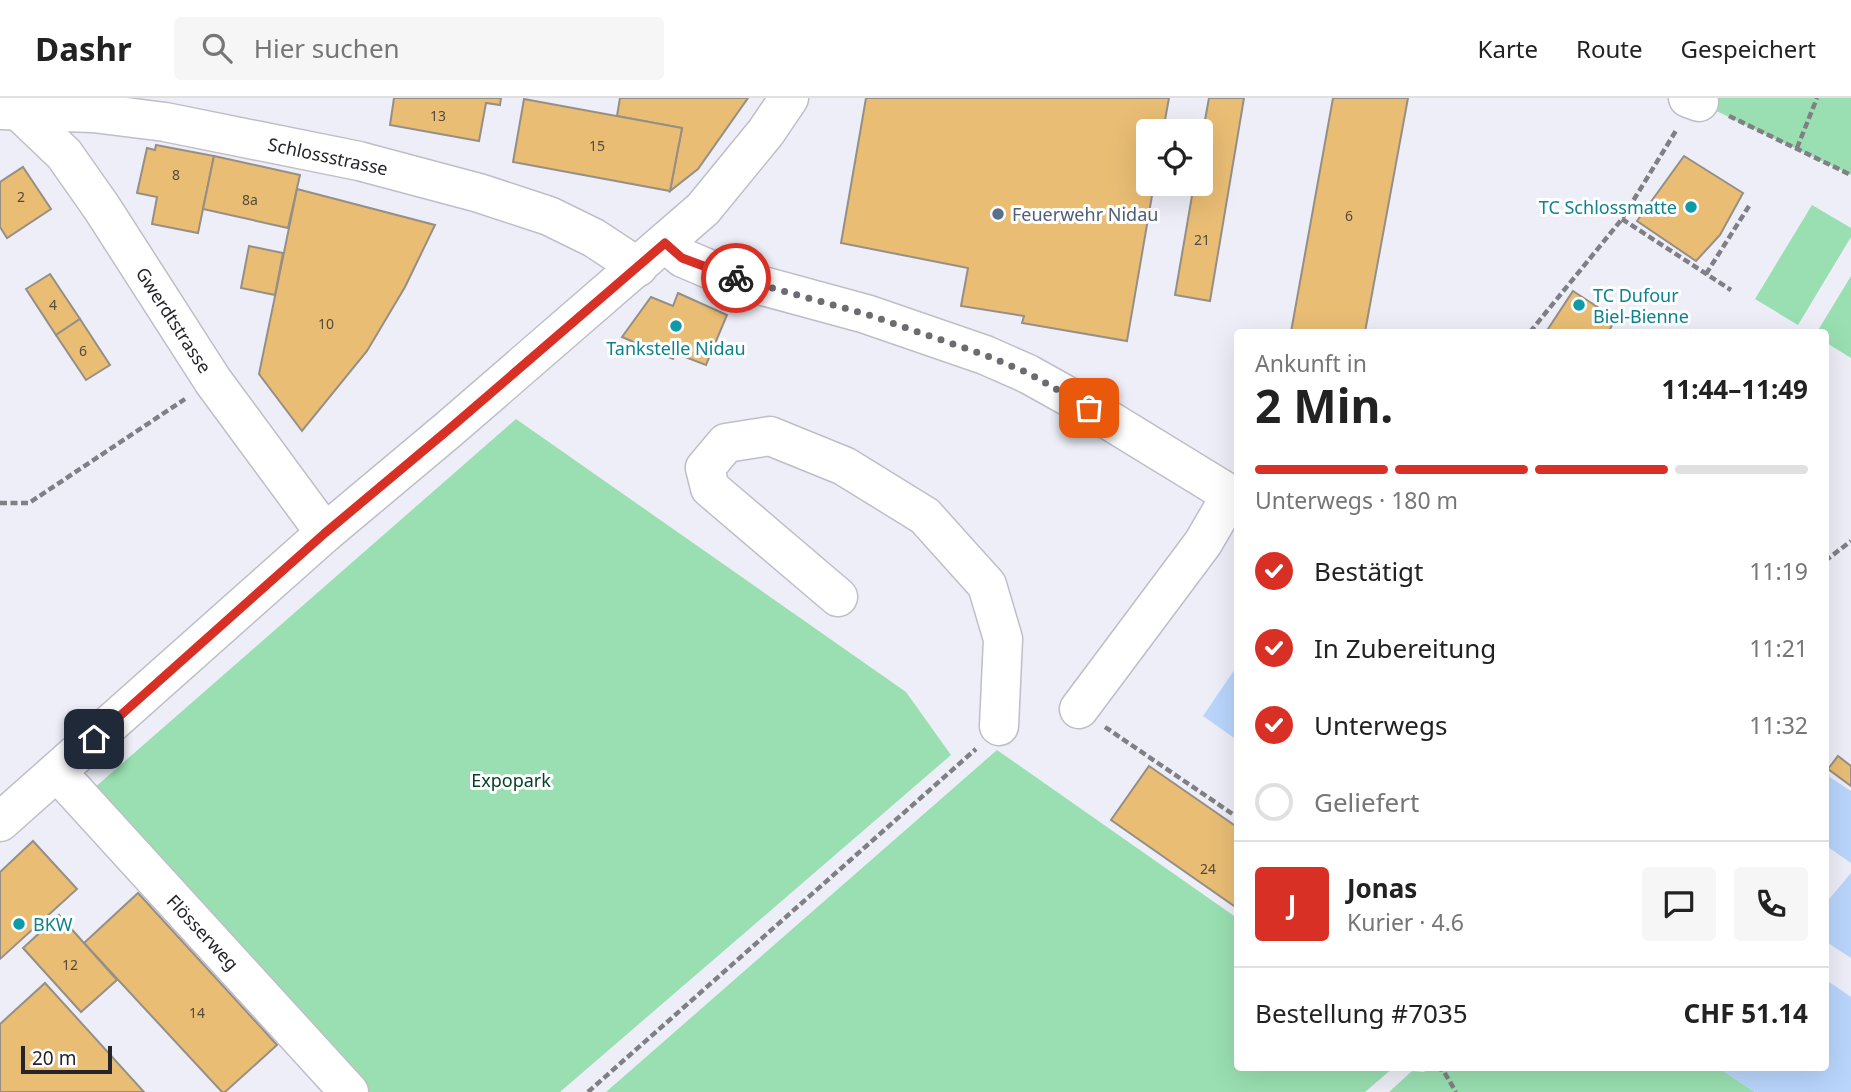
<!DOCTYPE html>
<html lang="de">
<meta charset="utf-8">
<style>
:root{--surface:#fff;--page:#f6f6f6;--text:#222;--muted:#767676;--line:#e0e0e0;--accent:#d93025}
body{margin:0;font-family:"Noto Sans",sans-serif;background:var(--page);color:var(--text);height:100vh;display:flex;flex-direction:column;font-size:26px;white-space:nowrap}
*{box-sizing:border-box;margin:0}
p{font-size:23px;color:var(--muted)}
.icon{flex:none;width:38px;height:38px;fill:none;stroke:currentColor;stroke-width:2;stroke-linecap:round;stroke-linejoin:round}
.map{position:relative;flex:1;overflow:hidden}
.details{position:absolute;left:1234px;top:231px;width:595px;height:742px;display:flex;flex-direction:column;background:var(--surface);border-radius:7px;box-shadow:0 7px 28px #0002}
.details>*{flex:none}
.buttons{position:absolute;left:1136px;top:21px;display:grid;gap:14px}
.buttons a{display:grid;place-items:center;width:77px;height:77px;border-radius:7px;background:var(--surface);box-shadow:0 7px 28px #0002;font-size:35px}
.scale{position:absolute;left:21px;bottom:18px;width:91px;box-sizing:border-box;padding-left:7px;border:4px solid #252428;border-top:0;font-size:19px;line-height:24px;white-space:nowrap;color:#252428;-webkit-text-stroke:5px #fff;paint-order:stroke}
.pin{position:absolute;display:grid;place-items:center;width:60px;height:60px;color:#fff;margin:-30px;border-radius:14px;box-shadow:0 4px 10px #0006}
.courier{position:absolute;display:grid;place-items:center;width:70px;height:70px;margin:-35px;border:5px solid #d93025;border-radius:50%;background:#fff;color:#222;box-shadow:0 2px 9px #0007}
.head em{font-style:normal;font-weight:700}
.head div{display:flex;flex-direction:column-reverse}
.head{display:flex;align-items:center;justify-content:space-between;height:119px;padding:0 21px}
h1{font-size:46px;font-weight:700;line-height:52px}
.bar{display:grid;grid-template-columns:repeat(4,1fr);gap:10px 7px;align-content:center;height:84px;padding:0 21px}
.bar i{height:9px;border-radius:5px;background:var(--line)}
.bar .current{background:var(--accent)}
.bar p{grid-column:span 4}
.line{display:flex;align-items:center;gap:18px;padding:0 21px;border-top:2px solid var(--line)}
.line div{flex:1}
.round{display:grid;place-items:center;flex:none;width:74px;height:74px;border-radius:7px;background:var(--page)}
ol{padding:0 21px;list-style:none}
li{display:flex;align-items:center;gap:21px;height:77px}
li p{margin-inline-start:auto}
li .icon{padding:7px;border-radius:50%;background:var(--accent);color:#fff;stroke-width:4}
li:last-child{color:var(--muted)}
li i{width:38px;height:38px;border:4px solid var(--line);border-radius:50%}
header{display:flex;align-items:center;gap:42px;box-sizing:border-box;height:98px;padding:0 35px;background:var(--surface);border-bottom:2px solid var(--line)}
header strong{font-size:33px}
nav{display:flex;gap:38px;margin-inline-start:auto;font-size:24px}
.search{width:490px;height:63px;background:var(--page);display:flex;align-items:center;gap:18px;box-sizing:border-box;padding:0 24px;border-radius:7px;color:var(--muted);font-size:26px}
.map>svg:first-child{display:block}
</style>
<header>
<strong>Dashr</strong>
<div class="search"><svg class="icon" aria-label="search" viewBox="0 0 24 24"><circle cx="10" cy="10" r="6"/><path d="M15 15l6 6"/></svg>Hier suchen</div>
<nav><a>Karte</a><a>Route</a><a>Gespeichert</a></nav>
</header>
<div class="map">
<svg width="1851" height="994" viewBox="0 0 1851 994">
<rect width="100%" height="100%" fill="#eeeef8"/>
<g fill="#99dfb1">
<polygon points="1689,0 1851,0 1851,77"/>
<polygon points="1812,107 1851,130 1851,139 1798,227 1755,201"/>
<polygon points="1851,178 1851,260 1825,244 1825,234 1817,234"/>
<polygon points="516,321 906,594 951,657 560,994 361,994 93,691"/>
<polygon points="997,652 1237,820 1237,970 1393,970 1365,994 606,994"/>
<polygon points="1429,970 1719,970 1755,994 1389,994 1412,973 1424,974"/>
</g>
<g fill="#b9d5fc">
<polygon points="1237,568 1237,642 1203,618"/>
<polygon points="1825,676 1851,693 1851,765 1825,747"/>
<polygon points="1851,775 1851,860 1825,843 1825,806"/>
<polygon points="1825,881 1851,899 1851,994 1755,994 1719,970 1825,970"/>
</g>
<g fill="#e9bd74" stroke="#958f86" stroke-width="2">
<polygon points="394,0 501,0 500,7 486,5 479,43 390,27"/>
<polygon points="620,0 748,0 698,71 670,93 682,30 617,18"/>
<polygon points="866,0 1169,0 1163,33 1148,33 1148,86 1154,86 1127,243 1022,225 1024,218 961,208 968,170 841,145"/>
<polygon points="1209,0 1244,0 1210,203 1175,197 1194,86 1200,86 1200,49"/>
<polygon points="1333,0 1408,0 1365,234 1291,234"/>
<polygon points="524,1 682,30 670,93 513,64"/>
<polygon points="156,47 214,58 198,135 152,126 157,99 137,95 147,50 155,52"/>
<polygon points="214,58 300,77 288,130 203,111"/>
<polygon points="1684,58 1743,95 1720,137 1696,163 1637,123"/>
<polygon points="23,69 51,111 7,140 0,129 0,84"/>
<polygon points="297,91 435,127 405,189 367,253 302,333 259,276"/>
<polygon points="249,148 283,155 275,197 241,190"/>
<polygon points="50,176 80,221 56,237 26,191"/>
<polygon points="1573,193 1616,221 1608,234 1546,234"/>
<polygon points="678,195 727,217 706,267 675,255 673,261 622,239 651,199 673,208"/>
<polygon points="80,221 110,267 86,282 56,237"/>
<polygon points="1838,658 1851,668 1851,688 1828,671"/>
<polygon points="1149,668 1237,729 1237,810 1111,722"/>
<polygon points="33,743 77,791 0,861 0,774"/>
<polygon points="138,795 277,947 225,994 222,994 84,845"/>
<polygon points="59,817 117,882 81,914 23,850"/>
<polygon points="45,885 144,994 0,994 0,926"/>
</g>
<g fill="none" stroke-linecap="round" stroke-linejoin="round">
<g stroke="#bfbec8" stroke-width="41">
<g id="minor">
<polyline points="1688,0 1699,4"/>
<polyline points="0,12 93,15 165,24 359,63 479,95 549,118 594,140 638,169"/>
<polyline points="20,14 64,56 102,110 213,283 325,435"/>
<polyline points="665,145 683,160 723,177 866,216 985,257 1028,276 1089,310 1231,397"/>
<polyline points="838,499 710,390 705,370 726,345 770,338 844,368 925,418 987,487 1003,541 999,628"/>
<polyline points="1079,611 1203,445 1231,397"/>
<polyline points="57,674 349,994"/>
<polyline points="0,724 325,435 448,332 703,111 766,34 789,0"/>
</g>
</g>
<g stroke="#807f86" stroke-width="4.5" stroke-dasharray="7 3.5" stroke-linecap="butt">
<polyline points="1729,18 1851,77"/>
<polyline points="1797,50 1817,0"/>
<polyline points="1622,121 1731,192"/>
<polyline points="1706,176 1749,108"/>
<polyline points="1530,234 1622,121 1677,31"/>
<polyline points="0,405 29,405 185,301"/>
<polyline points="1825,463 1851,443"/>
<polyline points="1105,629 1237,719"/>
<polyline points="1436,970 1443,972 1456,994"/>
<polyline points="588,994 976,651"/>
</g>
<use href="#minor" stroke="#fff" stroke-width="38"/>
</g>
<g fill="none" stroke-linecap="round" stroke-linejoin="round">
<polyline stroke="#6b6b71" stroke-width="7" stroke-dasharray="0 12.6" points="736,180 866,216 985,257 1028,275 1089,310"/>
<polyline stroke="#d93025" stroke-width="9" points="94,641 325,435 448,332 665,145 682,160 736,180"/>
</g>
<g fill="#0f9aa8" stroke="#fff" stroke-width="2.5">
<circle cx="1691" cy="109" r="7"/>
<circle cx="1579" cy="207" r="7"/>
<circle cx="676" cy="228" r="7"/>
<circle cx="19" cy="826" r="7"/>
</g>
<circle fill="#5c6f8a" stroke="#fff" stroke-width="2.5" cx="998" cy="116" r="7"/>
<g text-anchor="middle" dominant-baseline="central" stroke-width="6" stroke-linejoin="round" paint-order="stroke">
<g font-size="14" fill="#564a3b">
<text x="438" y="17">13</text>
<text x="597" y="47">15</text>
<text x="176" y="76">8</text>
<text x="21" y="98">2</text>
<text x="250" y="101">8a</text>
<text x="1349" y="117">6</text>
<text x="1202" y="141">21</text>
<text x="53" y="206">4</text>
<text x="326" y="225">10</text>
<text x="83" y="252">6</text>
<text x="1208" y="770">24</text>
<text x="70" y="866">12</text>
<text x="197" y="914">14</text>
</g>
<g font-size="18" fill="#252428" stroke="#fff">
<text transform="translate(328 58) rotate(12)">Schlossstrasse</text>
<text transform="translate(174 222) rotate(57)">Gwerdtstrasse</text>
<text transform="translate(203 834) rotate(47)">Flösserweg</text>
</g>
<g font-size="18" fill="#0d838f" stroke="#fff" text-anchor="start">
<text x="1677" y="109" text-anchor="end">TC Schlossmatte</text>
<text x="1593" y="197">TC Dufour<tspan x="1593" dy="21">Biel-Bienne</tspan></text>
<text x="676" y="250" text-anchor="middle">Tankstelle Nidau</text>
<text x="33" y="826">BKW</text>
</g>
<g font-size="18" fill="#4e5e75" stroke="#fff" text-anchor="start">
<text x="1012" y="116">Feuerwehr Nidau</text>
</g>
<g font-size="18" fill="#034324" stroke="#fff">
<text x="511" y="682">Expopark</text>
</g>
</g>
</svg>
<div class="buttons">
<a><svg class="icon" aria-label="locate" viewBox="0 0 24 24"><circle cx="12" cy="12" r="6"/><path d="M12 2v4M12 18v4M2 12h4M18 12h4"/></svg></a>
</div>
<div class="scale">20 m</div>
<div class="pin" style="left:1089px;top:310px;background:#ea580c"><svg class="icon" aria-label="bag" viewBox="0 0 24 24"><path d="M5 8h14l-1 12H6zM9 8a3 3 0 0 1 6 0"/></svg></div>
<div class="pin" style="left:94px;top:641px;background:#1f2937"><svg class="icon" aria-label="home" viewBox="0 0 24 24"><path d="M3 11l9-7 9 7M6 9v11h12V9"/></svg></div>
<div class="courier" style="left:736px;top:180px"><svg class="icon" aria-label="bike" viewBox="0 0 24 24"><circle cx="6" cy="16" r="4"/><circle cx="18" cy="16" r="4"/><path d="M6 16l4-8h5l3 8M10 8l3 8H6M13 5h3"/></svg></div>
<section class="details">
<div class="head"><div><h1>2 Min.</h1><p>Ankunft in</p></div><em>11:44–11:49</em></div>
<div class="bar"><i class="current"></i><i class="current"></i><i class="current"></i><i></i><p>Unterwegs · 180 m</p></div>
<ol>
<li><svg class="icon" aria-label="check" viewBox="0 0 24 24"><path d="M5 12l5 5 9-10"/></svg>Bestätigt<p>11:19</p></li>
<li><svg class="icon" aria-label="check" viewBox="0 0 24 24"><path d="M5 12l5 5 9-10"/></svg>In Zubereitung<p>11:21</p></li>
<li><svg class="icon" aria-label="check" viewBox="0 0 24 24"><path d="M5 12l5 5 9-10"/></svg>Unterwegs<p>11:32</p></li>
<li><i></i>Geliefert</li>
</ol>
<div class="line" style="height:126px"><b class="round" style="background:var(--accent);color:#fff">J</b><div><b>Jonas</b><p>Kurier · 4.6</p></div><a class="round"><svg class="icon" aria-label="chat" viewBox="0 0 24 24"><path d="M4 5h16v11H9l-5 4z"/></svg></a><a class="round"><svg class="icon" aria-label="phone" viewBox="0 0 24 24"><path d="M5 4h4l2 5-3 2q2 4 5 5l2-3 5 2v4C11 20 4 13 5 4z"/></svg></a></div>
<div class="line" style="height:91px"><div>Bestellung #7035</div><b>CHF 51.14</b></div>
</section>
</div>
